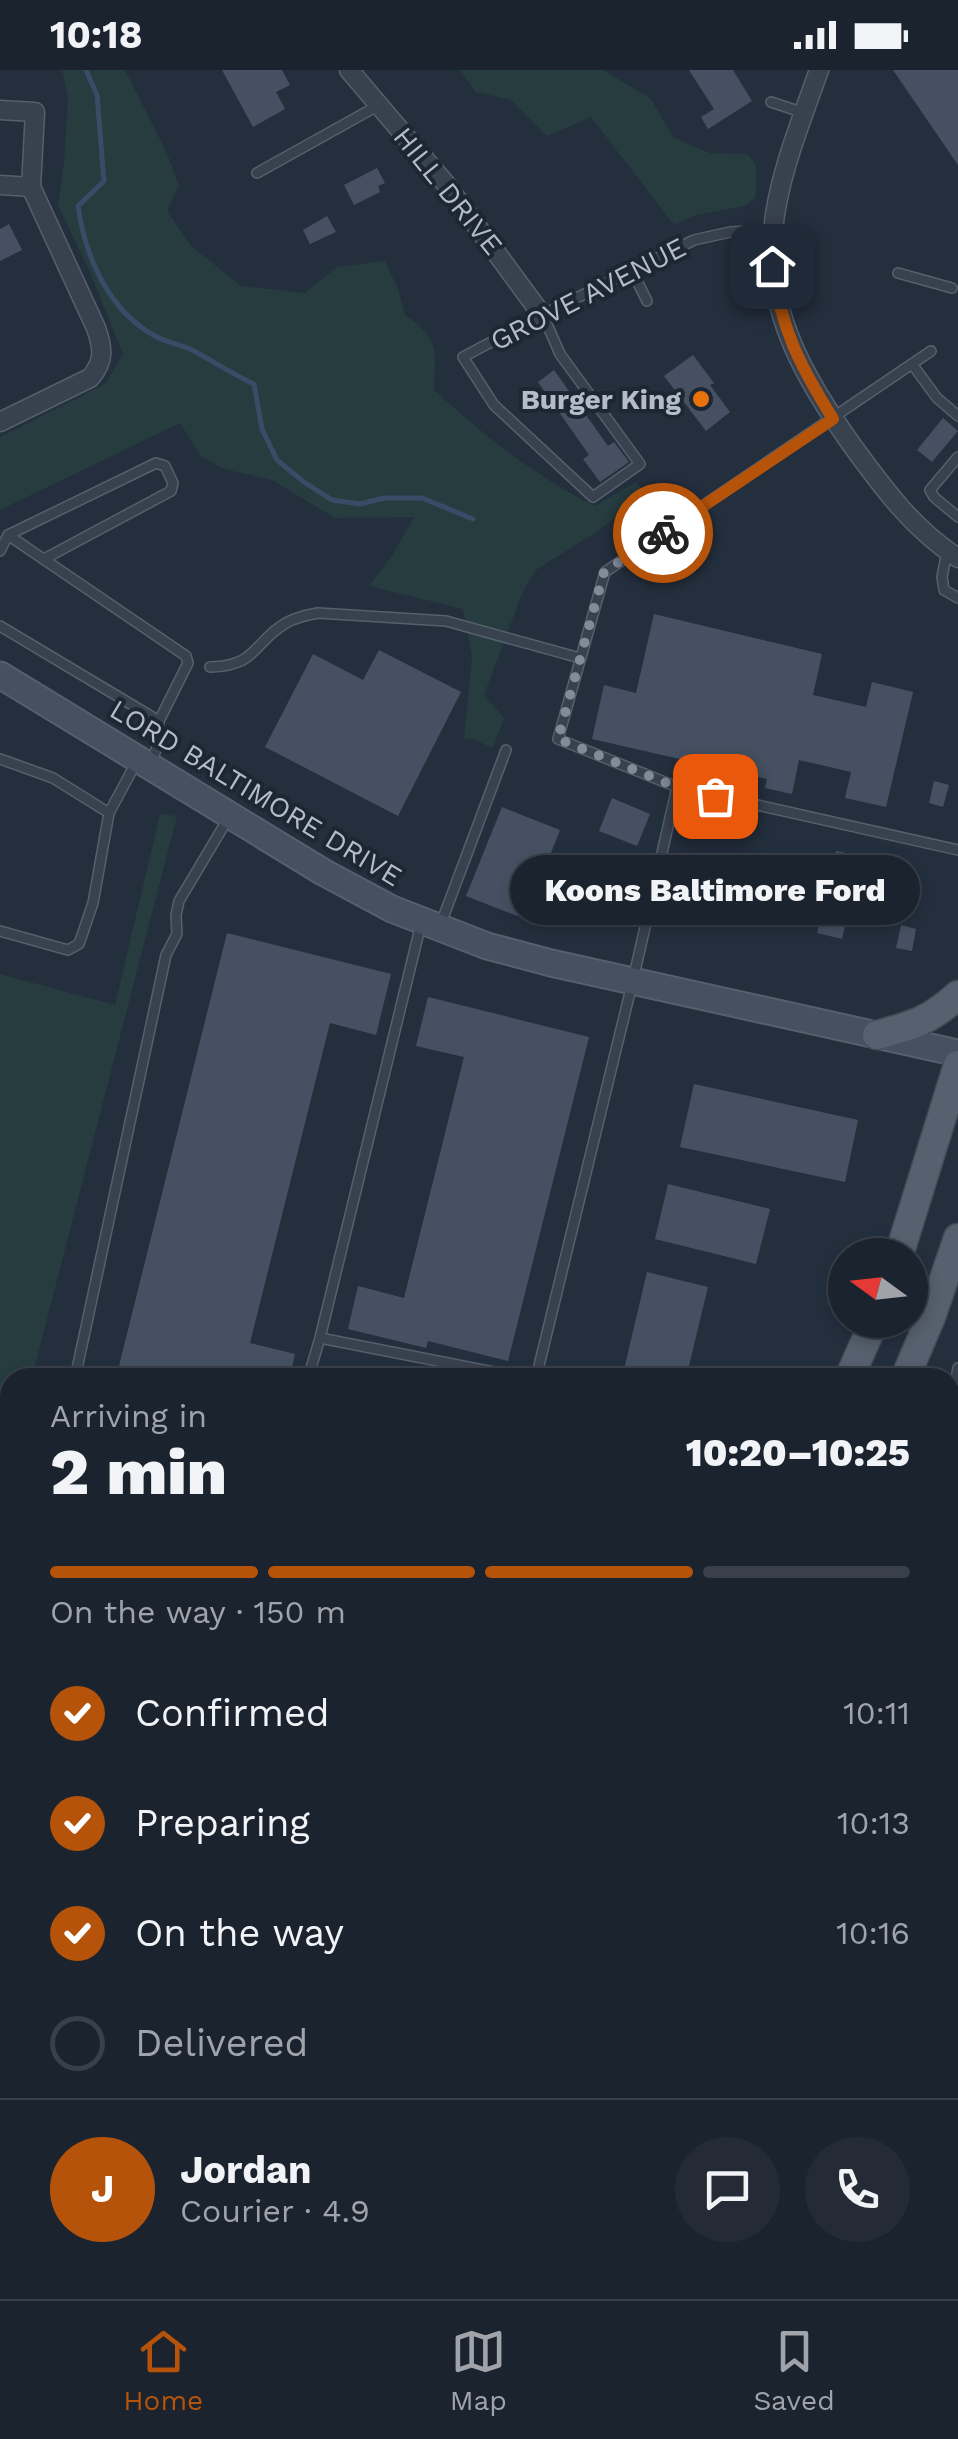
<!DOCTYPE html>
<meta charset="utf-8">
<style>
:root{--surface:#1b232e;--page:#242b36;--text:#f1f3f6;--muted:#a0a4aa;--line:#39404a;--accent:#b45309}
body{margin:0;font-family:"Work Sans",sans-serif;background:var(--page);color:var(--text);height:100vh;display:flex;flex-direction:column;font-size:38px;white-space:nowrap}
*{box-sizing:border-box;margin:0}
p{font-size:32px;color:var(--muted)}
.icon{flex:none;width:55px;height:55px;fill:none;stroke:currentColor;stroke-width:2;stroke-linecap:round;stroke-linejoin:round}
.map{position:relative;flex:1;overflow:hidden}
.drawer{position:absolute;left:0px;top:1298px;width:960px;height:932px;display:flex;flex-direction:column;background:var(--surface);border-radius:30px 30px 0 0;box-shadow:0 5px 15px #0003,0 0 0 2px var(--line)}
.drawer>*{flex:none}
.needle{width:65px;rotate:285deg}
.fabs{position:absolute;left:828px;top:1168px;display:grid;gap:20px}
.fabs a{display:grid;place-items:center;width:100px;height:100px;border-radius:50%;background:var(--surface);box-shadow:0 5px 15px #0003,0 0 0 2px var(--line);font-size:50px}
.pin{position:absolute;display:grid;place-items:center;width:85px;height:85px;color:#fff;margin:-42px;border-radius:20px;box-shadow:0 5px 15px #0006}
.courier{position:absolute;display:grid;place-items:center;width:100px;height:100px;margin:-50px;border:8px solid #b45309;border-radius:50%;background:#fff;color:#222;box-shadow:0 2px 12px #0007}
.bubble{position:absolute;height:70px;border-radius:35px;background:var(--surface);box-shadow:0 5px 15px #0003,0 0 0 2px var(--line);font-size:32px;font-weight:800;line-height:70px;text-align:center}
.head em{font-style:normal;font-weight:800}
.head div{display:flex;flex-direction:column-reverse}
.head{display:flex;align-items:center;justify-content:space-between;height:170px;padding:0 50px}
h1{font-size:65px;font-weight:800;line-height:75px}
.bar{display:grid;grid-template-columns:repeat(4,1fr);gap:15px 10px;align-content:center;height:120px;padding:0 50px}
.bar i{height:12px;border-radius:8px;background:var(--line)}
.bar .active{background:var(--accent)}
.bar p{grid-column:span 4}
.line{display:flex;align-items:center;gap:25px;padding:0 50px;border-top:2px solid var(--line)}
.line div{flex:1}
.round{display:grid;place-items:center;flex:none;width:105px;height:105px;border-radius:52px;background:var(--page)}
ol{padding:0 50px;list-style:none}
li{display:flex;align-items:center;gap:30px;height:110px}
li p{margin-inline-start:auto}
li .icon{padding:10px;border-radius:50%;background:var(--accent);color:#fff;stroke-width:4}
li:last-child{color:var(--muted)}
li i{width:55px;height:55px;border:5px solid var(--line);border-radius:50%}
.status{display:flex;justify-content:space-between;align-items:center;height:70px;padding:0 50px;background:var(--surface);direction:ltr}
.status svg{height:28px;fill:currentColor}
.tab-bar{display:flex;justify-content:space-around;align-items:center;height:140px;border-top:2px solid var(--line);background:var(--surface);font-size:28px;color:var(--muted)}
.tab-bar a{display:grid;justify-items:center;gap:5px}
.tab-bar .active{color:var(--accent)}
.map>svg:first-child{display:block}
</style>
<div class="status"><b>10:18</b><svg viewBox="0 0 49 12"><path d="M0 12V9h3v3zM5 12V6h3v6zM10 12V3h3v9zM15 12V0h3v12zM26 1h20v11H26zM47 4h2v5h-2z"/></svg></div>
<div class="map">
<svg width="958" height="2229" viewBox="0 0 958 2229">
<rect width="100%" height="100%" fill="#242f3e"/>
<g fill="#263c3f">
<path d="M62,0h63l41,81 13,34 -12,26 24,35 50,40 64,7 32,-26 48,-6 13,28 7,26c36,26 30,34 29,75 46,42 104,89 161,116l41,-24 11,14 -54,38 -57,36 -13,21 -39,104 20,23 -11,30 -23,-10 -6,2 8,-84 -9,-47 -94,-23 24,-32 21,-37 -79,1 -63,-38 -48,-11 -23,-13 -21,-33 -180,87v-73l105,-53 18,-30 -34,-84 -31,-65 6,-42 4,-65z"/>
<polygon points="460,0 603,0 650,28 674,68 710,83 747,84 756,95 756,127 745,136 696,145 674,155 591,47 547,66 511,30 476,22"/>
<polygon points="160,744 177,746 32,1307 10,1308 10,1520 9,1526 0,1526 0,904 115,935"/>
</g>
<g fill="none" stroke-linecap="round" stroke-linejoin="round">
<path stroke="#394c67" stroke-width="5" d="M86,0l11,25 7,86 -26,25c7,51 31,105 77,130 12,7 25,8 37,14 21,11 40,24 62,34l8,45 15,31 27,22 28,18 28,4 24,-6h38l51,21"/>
</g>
<g fill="#455162">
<polygon points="222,0 282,0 290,15 276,22 285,39 253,57"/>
<polygon points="689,0 733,0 752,31 708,59 701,47 714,39"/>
<polygon points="893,0 958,0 958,95"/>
<polygon points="377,98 385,113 378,116 380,122 354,135 344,115"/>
<polygon points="327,146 336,162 310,174 303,160"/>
<polygon points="9,154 22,180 0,191 0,159"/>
<polygon points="693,285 714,313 710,315 730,342 706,361 664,306"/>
<polygon points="554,300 608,376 614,372 629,392 600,412 583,389 589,385 538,312"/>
<polygon points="943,348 958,361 932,392 917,380"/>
<polygon points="654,544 822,584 813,625 866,637 872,612 913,622 886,737 845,728 851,702 799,690 792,724 765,718 767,709 592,669 604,615 636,623"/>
<polygon points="379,580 461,622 398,746 265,677 313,584 363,610"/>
<polygon points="934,711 949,715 943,737 929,733"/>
<polygon points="612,728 650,744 637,776 599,761"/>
<polygon points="502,737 560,760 525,849 466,826"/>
<polygon points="836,781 882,790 880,803 859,798 842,869 817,863"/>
<polygon points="901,855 916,859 912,881 896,878"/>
<polygon points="227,863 391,904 376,965 330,953 250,1273 295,1284 290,1308 116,1308"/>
<polygon points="428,927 589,967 508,1291 428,1271 426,1278 348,1259 358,1216 404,1228 464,987 416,976"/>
<polygon points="694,1014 858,1050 845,1112 680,1077"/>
<polygon points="668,1114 770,1139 756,1194 655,1169"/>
<polygon points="647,1202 708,1217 686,1308 622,1308"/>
</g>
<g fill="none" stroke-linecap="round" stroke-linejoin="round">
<g stroke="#565f6c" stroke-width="12">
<g id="service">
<polyline points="771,32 804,43"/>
<polyline points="257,103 379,35"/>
<polyline points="632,201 647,231"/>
<polyline points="898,203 952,218"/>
<polyline points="543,245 560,284 640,394 593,427 494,335 463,287 542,245 694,170 730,162 773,160"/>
<polyline points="912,294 937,328 958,346"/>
<polyline points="958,387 930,420 934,427 958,447"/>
<polyline points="8,465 156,393 165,396 173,413 171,421 44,489"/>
<polyline points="0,481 8,465 186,586 188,593 159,651 158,674 151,694"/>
<polyline points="947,481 942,507 944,520 958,528"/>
<polyline points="0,556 159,651"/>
<path d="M210,597c48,-1 43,-25 76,-44 10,-6 21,-8 32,-10l128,8 134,37"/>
<polyline points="0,689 53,708 109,743"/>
<polyline points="677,717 558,669 605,502 931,281"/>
<polyline points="440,856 506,680"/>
<polyline points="0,861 68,880 79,874 93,833 109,743 137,691"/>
<polyline points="320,1268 525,1308"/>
<polyline points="75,1308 166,885 177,864 176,845 179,831 229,747"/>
<polyline points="308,1308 320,1268 421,854"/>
<polyline points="536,1308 633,910 677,717 958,780"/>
<polyline points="950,1342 958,1298"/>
<polyline points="950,1415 958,1429"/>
<polyline points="950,1470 958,1466"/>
<polyline points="950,1592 952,1606"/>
<polyline points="950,1914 958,1900"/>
</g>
</g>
<g stroke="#565f6c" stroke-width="21">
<g id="minor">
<polyline points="349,0 445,113 542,245"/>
<path d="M819,0c-18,52 -41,106 -46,161 -8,82 35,153 81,217 30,41 60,82 104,110"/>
<path d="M0,40l35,2 -4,75 65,141c7,20 9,33 -6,50l-90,44"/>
<polyline points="0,115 31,117"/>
<polyline points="0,1807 5,1780"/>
<polyline points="706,2220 721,2229"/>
<polyline points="228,2226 233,2229"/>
<polyline points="50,2229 56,2220"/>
</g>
</g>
<g stroke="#565f6c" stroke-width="26">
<g id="tertiary">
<polyline points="337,2229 342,2220"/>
<polyline points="398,2229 403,2220"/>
</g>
</g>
<g stroke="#565f6c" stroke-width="29">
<polyline id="secondary" points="0,605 323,802 392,839 487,876 551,893 958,983"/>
</g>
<g stroke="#414a57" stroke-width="31">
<g id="primary">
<path d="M877,965c37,-10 52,-14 81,-40"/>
<polyline points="899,1185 958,995"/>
<polyline points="849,1308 875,1250"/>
<polyline points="905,1308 931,1247 958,1168"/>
<polyline points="950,1543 958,1543"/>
<polyline points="0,1559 10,1561"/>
<polyline points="950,1573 958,1573"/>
</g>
</g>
<use href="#service" stroke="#38414e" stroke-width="9"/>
<use href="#minor" stroke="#38414e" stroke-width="18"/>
<use href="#tertiary" stroke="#38414e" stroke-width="22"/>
<use href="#secondary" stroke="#465061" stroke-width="25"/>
<use href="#primary" stroke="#56606e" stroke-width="28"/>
</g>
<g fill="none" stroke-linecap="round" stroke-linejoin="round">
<polyline stroke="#828b98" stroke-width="10" stroke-dasharray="0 18" points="663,463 604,502 558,669 677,717 715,726"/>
<path stroke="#b45309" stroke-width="12" d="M663,463l170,-114c-34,-55 -51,-88 -61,-153"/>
</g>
<circle fill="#e8710a" stroke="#1d2633" stroke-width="4" cx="701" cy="329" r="10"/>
<g text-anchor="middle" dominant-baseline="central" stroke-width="8" stroke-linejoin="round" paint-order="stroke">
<g font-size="28" fill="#b4bcc9" stroke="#1d2633">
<text transform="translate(448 121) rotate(51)">HILL DRIVE</text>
<text transform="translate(588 224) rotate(-27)">GROVE AVENUE</text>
<text transform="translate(256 723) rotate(31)">LORD BALTIMORE DRIVE</text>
</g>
<g font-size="28" font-weight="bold" fill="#b4bcc9" stroke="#1d2633" text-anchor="end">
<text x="681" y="329">Burger King</text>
</g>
</g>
</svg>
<div class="fabs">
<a><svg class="needle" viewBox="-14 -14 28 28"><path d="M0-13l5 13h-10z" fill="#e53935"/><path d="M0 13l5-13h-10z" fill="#a0a4aa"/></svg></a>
</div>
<div class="pin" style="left:715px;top:726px;background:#ea580c"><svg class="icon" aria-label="bag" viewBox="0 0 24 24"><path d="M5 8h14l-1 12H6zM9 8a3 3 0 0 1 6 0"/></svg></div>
<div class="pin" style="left:772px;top:196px;background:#1f2937"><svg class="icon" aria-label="home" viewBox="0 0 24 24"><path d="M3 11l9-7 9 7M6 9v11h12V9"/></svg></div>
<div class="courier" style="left:663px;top:463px"><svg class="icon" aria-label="bike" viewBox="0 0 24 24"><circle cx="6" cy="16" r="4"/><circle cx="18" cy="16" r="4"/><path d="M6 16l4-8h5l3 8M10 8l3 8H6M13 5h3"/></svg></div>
<div class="bubble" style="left:510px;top:785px;width:410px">Koons Baltimore Ford</div>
<section class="drawer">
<div class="head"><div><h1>2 min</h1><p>Arriving in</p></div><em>10:20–10:25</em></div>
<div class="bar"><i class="active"></i><i class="active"></i><i class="active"></i><i></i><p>On the way · 150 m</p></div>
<ol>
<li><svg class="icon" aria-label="check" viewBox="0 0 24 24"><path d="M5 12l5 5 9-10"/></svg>Confirmed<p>10:11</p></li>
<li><svg class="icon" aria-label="check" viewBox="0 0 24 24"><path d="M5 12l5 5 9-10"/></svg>Preparing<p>10:13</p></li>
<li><svg class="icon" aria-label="check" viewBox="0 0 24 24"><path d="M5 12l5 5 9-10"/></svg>On the way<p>10:16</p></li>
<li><i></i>Delivered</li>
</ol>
<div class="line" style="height:180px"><b class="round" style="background:var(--accent);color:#fff">J</b><div><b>Jordan</b><p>Courier · 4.9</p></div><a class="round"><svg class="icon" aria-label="chat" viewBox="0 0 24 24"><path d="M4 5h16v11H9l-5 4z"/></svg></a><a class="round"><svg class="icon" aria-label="phone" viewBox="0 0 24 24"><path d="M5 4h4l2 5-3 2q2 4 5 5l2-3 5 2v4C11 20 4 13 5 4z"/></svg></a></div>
</section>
</div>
<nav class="tab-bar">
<a class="active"><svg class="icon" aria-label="home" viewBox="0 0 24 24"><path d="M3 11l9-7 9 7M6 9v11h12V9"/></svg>Home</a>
<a><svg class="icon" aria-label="map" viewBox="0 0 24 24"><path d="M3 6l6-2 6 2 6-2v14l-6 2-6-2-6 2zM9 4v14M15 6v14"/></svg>Map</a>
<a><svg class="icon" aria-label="saved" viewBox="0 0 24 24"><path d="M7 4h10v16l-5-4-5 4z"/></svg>Saved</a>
</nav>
